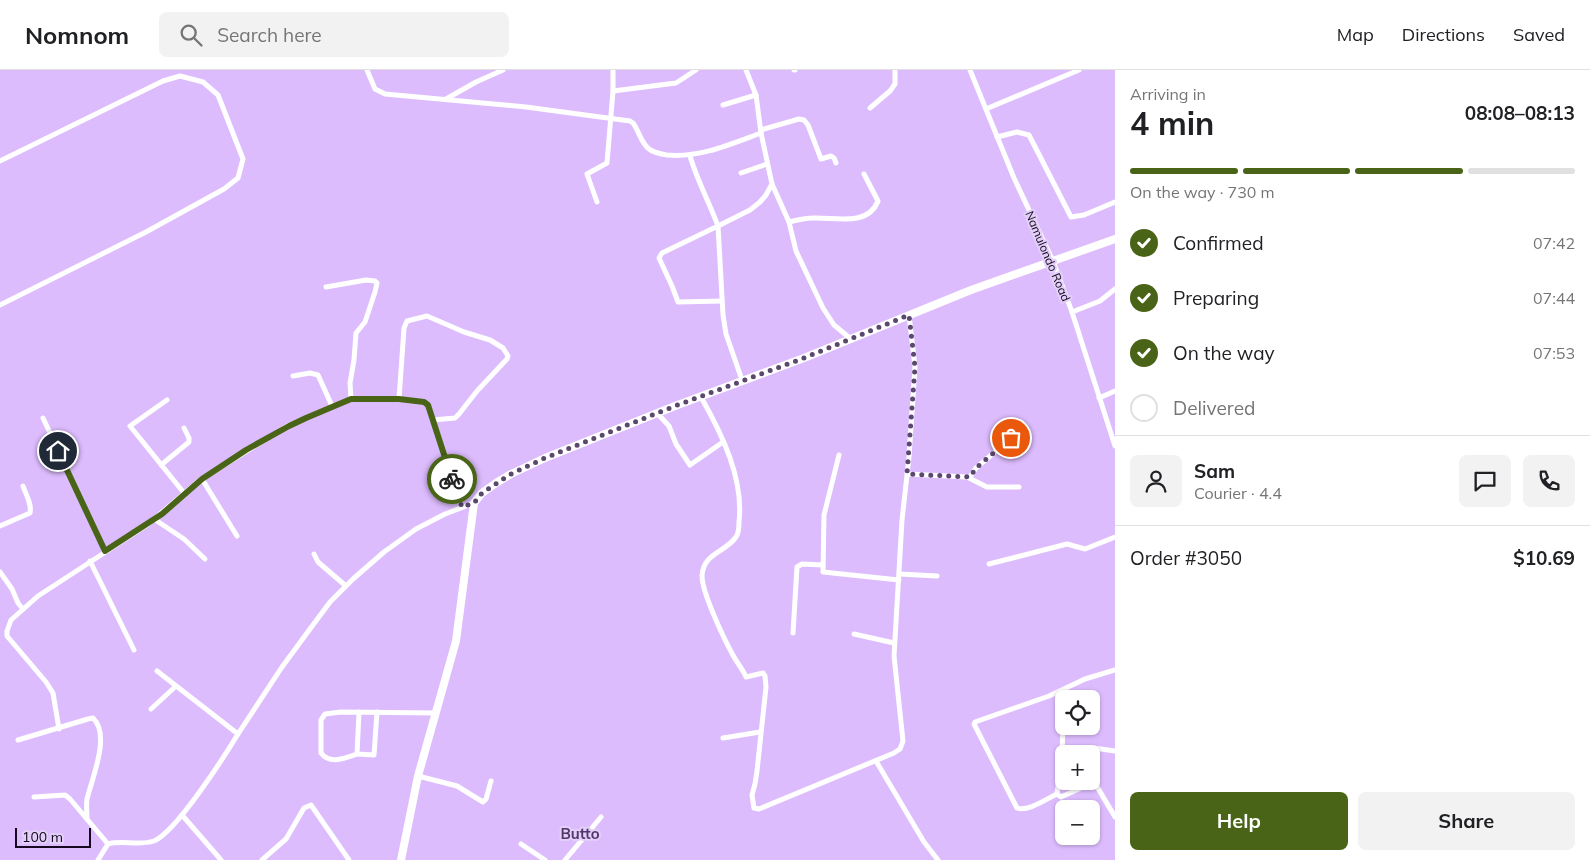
<!DOCTYPE html>
<meta charset="utf-8">
<style>
:root{--surface:#fff;--page:#f2f2f2;--text:#202124;--muted:#757577;--line:#e0e0e0;--accent:#496416}
body{margin:0;font-family:Mulish,sans-serif;background:var(--page);color:var(--text);height:100vh;display:flex;flex-direction:column;font-size:19px;white-space:nowrap}
*{box-sizing:border-box;margin:0}
p{font-size:16px;color:var(--muted)}
.icon{flex:none;width:28px;height:28px;fill:none;stroke:currentColor;stroke-width:2;stroke-linecap:round;stroke-linejoin:round}
.map{position:relative;flex:1;overflow:hidden}
.sheet{display:flex;flex-direction:column;background:var(--surface);width:475px}
.sheet>*{flex:none}
.fabs{position:absolute;left:1055px;top:620px;display:grid;gap:10px}
.fabs a{display:grid;place-items:center;width:45px;height:45px;border-radius:8px;background:var(--surface);box-shadow:0 1px 4px #0004;font-size:25px}
.scale{position:absolute;left:15px;bottom:12px;width:76px;box-sizing:border-box;padding-left:5px;border:2px solid #15091f;border-top:0;font-size:14px;line-height:18px;white-space:nowrap;color:#15091f;-webkit-text-stroke:4px #e3d0f8;paint-order:stroke}
.pin{position:absolute;display:grid;place-items:center;width:42px;height:42px;color:#fff;margin:-21px;border:2px solid #fff;border-radius:50%;box-shadow:0 1px 5px #0007}
.courier{position:absolute;display:grid;place-items:center;width:50px;height:50px;margin:-25px;border:4px solid #496416;border-radius:50%;background:#fff;color:#222;box-shadow:0 1px 6px #0007}
.head em{font-style:normal;font-weight:700}
.head div{display:flex;flex-direction:column-reverse}
.head{display:flex;align-items:center;justify-content:space-between;height:85px;padding:0 15px}
h1{font-size:32px;font-weight:700;line-height:38px}
.bar{display:grid;grid-template-columns:repeat(4,1fr);gap:8px 5px;align-content:center;height:60px;padding:0 15px}
.bar i{height:6px;border-radius:4px;background:var(--line)}
.bar .on{background:var(--accent)}
.bar p{grid-column:span 4}
.line{display:flex;align-items:center;gap:12px;padding:0 15px;border-top:1px solid var(--line)}
.line div{flex:1}
.round{display:grid;place-items:center;flex:none;width:52px;height:52px;border-radius:8px;background:var(--page)}
ol{padding:0 15px;list-style:none}
li{display:flex;align-items:center;gap:15px;height:55px}
li p{margin-inline-start:auto}
li .icon{padding:5px;border-radius:50%;background:var(--accent);color:#fff;stroke-width:4}
li:last-child{color:var(--muted)}
li i{width:28px;height:28px;border:2px solid var(--line);border-radius:50%}
.button{display:flex;gap:10px;margin-top:auto;padding:10px 15px}
.button a{flex:1;height:58px;border-radius:8px;background:var(--accent);color:#fff;font-size:20px;font-weight:700;line-height:58px;text-align:center}
.button a+a{background:var(--page);color:var(--text)}
header{display:flex;align-items:center;gap:30px;box-sizing:border-box;height:70px;padding:0 25px;background:var(--surface);border-bottom:1px solid var(--line)}
header strong{font-size:24px}
nav{display:flex;gap:28px;margin-inline-start:auto;font-size:18px}
.search{width:350px;height:45px;background:var(--page);display:flex;align-items:center;gap:12px;box-sizing:border-box;padding:0 18px;border-radius:8px;color:var(--muted);font-size:19px}
main{display:flex;flex:1;min-height:0}
.map>svg:first-child{display:block}
</style>
<header>
<strong>Nomnom</strong>
<div class="search"><svg class="icon" aria-label="search" viewBox="0 0 24 24"><circle cx="10" cy="10" r="6"/><path d="M15 15l6 6"/></svg>Search here</div>
<nav><a>Map</a><a>Directions</a><a>Saved</a></nav>
</header>
<main>
<div class="map">
<svg width="1115" height="790" viewBox="0 0 1115 790">
<rect width="100%" height="100%" fill="#ddbcfe"/>
<g fill="none" stroke-linecap="round" stroke-linejoin="round">
<g stroke="#fff" stroke-width="5">
<path d="M367,0l8,19 10,5 141,13 104,14 3,2c6,8 8,20 16,26 5,4 12,5 18,6 33,3 64,-11 94,-22"/>
<polyline points="794,0 795,0"/>
<polyline points="970,0 1014,108 1053,191 1072,242 1115,376"/>
<polyline points="613,21 676,13 696,0"/>
<polyline points="446,29 476,12 503,0"/>
<polyline points="723,35 756,25"/>
<polyline points="870,38 890,21 895,14 895,0"/>
<polyline points="986,39 1079,0"/>
<polyline points="761,60 799,49 804,50 808,55 821,89 831,86 834,88 836,93"/>
<polyline points="997,67 1017,62 1029,65 1071,147 1084,145 1115,132"/>
<path d="M690,86c7,24 19,46 28,70l-56,27 -3,5 13,28 6,16 44,-1"/>
<polyline points="0,91 163,11 180,6 203,12 218,25 243,89 238,108 224,119 146,162 0,235"/>
<polyline points="741,103 767,94"/>
<polyline points="772,114 789,152 796,181 823,238 834,255 851,269"/>
<polyline points="597,132 587,104 607,93 613,21 613,0"/>
<path d="M789,152c8,-2 16,-4 24,-4 22,-1 55,9 65,-17l-14,-27"/>
<polyline points="326,217 366,210 375,211 377,213 375,222 365,252 356,263 354,290 350,313 351,329"/>
<polyline points="1072,242 1100,231 1115,219"/>
<polyline points="293,306 310,303 318,305 332,336"/>
<polyline points="742,310 726,264 723,245 718,156 750,140 760,132 766,125 772,114 761,63 756,25 746,0"/>
<path d="M701,327c21,37 43,82 38,125 0,5 0,11 -3,15 -10,15 -33,16 -34,39 0,17 23,65 32,81 4,7 9,13 12,20l17,-4 2,3 1,11 -9,84 -2,13 -3,11 2,13 5,1 135,-56 6,-4 3,-8 -9,-85 8,-136 7,-63 6,-90 -6,-52"/>
<polyline points="1099,328 1115,321"/>
<polyline points="399,329 404,258 407,251 427,246 464,262 490,270 503,278 508,286 507,289 477,321 459,344 455,348 433,350"/>
<polyline points="167,330 130,356 184,423"/>
<polyline points="657,343 669,356 676,374 690,395 723,372"/>
<polyline points="43,348 105,481"/>
<polyline points="839,385 824,445 823,502 899,510"/>
<polyline points="161,395 189,372 189,368 184,358"/>
<polyline points="907,404 967,407 987,417 1019,417"/>
<polyline points="970,407 976,398 1021,360"/>
<polyline points="202,409 237,466"/>
<polyline points="154,449 184,469 205,489"/>
<path d="M0,456l30,-13c2,-9 -4,-18 -7,-27"/>
<polyline points="314,484 318,492 346,516"/>
<polyline points="90,491 134,580"/>
<polyline points="989,494 1067,474 1085,479 1115,467"/>
<polyline points="0,502 12,519 18,533 23,539"/>
<polyline points="900,504 937,506"/>
<polyline points="793,563 797,497 802,494 823,495"/>
<polyline points="854,564 894,573"/>
<path d="M1115,600l-30,9 -36,17 -74,26 -1,2 43,84c11,4 29,-9 40,-14l4,3 31,-14 4,2 19,32"/>
<polyline points="151,639 176,616"/>
<polyline points="359,642 357,684 374,685 377,642"/>
<polyline points="59,659 53,623 46,612 7,566 7,561 11,550 38,526 147,455 200,410 289,355 351,329 399,329 423,332 428,335 462,437"/>
<polyline points="238,664 282,597 307,563 330,532 353,509 384,482 416,459 445,444 474,433"/>
<polyline points="723,668 760,662"/>
<path d="M18,670l70,-21 5,-1c18,17 -1,60 -6,81 -1,6 0,13 0,20"/>
<polyline points="1062,683 1094,678 1115,681"/>
<path d="M357,684c-12,4 -27,11 -36,-1v-33l4,-6 16,-2 94,1"/>
<polyline points="876,691 924,772 938,790"/>
<polyline points="418,706 457,716 483,732 486,729 491,711"/>
<polyline points="1057,724 1062,683 1064,631"/>
<polyline points="34,727 65,725 70,729 108,774"/>
<polyline points="182,745 221,790"/>
<polyline points="521,774 545,790"/>
<path d="M98,790l10,-16c15,-4 31,2 46,-3 22,-9 70,-84 84,-107l-81,-63"/>
<polyline points="262,790 286,769 304,738 311,735 349,790"/>
<polyline points="565,790 601,747"/>
</g>
<polyline stroke="#fff" stroke-width="8" points="401,790 418,706 456,571 474,433 482,423 496,413 511,404 545,388 675,336 804,288 971,220 1115,169"/>
</g>
<g fill="none" stroke-linecap="round" stroke-linejoin="round">
<polyline stroke="#5b486d" stroke-width="5" stroke-dasharray="0 9" points="452,409 462,437 474,433 482,423 511,404 545,388 675,336 804,288 909,245 915,297 907,404 970,407 976,398 1011,368"/>
<polyline stroke="#496416" stroke-width="6" points="58,381 105,481 162,444 202,409 246,380 289,356 306,348 351,329 399,329 424,332 428,335 452,409"/>
</g>
<g text-anchor="middle" dominant-baseline="central" stroke-width="4" stroke-linejoin="round" paint-order="stroke">
<g font-size="12" fill="#15091f" stroke="#e3d0f8">
<text transform="translate(1048 186) rotate(67)">Namulondo Road</text>
</g>
<g font-size="15" font-weight="bold" fill="#53356d" stroke="#e3d0f8">
<text x="580" y="763">Butto</text>
</g>
</g>
</svg>
<div class="fabs">
<a><svg class="icon" aria-label="locate" viewBox="0 0 24 24"><circle cx="12" cy="12" r="6"/><path d="M12 2v4M12 18v4M2 12h4M18 12h4"/></svg></a>
<a>+</a>
<a>−</a>
</div>
<div class="scale">100 m</div>
<div class="pin" style="left:1011px;top:368px;background:#ea580c"><svg class="icon" aria-label="bag" viewBox="0 0 24 24"><path d="M5 8h14l-1 12H6zM9 8a3 3 0 0 1 6 0"/></svg></div>
<div class="pin" style="left:58px;top:381px;background:#1f2937"><svg class="icon" aria-label="home" viewBox="0 0 24 24"><path d="M3 11l9-7 9 7M6 9v11h12V9"/></svg></div>
<div class="courier" style="left:452px;top:409px"><svg class="icon" aria-label="bike" viewBox="0 0 24 24"><circle cx="6" cy="16" r="4"/><circle cx="18" cy="16" r="4"/><path d="M6 16l4-8h5l3 8M10 8l3 8H6M13 5h3"/></svg></div>
</div>
<section class="sheet">
<div class="head"><div><h1>4 min</h1><p>Arriving in</p></div><em>08:08–08:13</em></div>
<div class="bar"><i class="on"></i><i class="on"></i><i class="on"></i><i></i><p>On the way · 730 m</p></div>
<ol>
<li><svg class="icon" aria-label="check" viewBox="0 0 24 24"><path d="M5 12l5 5 9-10"/></svg>Confirmed<p>07:42</p></li>
<li><svg class="icon" aria-label="check" viewBox="0 0 24 24"><path d="M5 12l5 5 9-10"/></svg>Preparing<p>07:44</p></li>
<li><svg class="icon" aria-label="check" viewBox="0 0 24 24"><path d="M5 12l5 5 9-10"/></svg>On the way<p>07:53</p></li>
<li><i></i>Delivered</li>
</ol>
<div class="line" style="height:90px"><a class="round"><svg class="icon" aria-label="person" viewBox="0 0 24 24"><circle cx="12" cy="8" r="4"/><path d="M4 21q1-7 8-7t8 7"/></svg></a><div><b>Sam</b><p>Courier · 4.4</p></div><a class="round"><svg class="icon" aria-label="chat" viewBox="0 0 24 24"><path d="M4 5h16v11H9l-5 4z"/></svg></a><a class="round"><svg class="icon" aria-label="phone" viewBox="0 0 24 24"><path d="M5 4h4l2 5-3 2q2 4 5 5l2-3 5 2v4C11 20 4 13 5 4z"/></svg></a></div>
<div class="line" style="height:65px"><div>Order #3050</div><b>$10.69</b></div>
<div class="button"><a>Help</a><a>Share</a></div>
</section>
</main>
